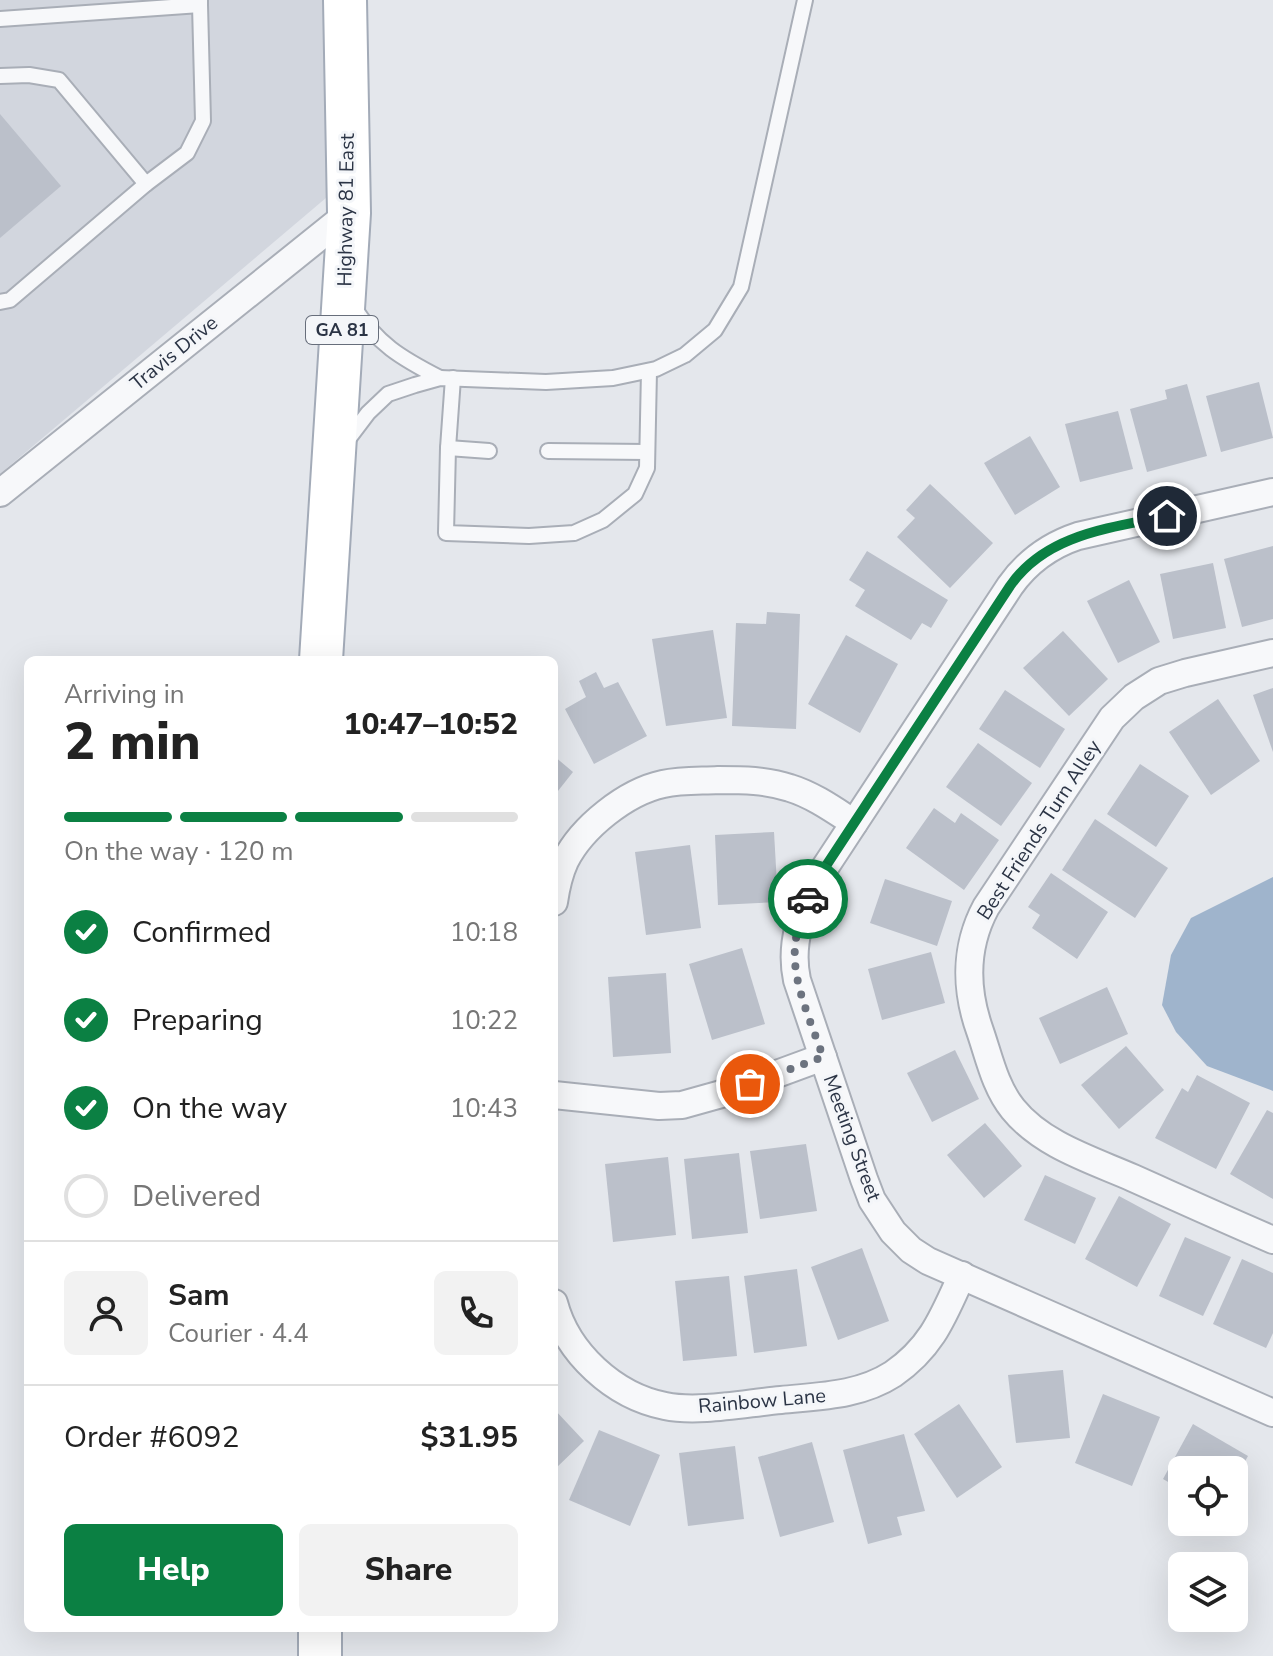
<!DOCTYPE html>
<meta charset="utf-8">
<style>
:root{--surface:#fff;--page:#f2f2f2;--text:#222;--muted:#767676;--line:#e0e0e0;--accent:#0b8043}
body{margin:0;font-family:"Nunito Sans",sans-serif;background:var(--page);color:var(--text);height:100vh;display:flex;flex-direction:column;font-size:30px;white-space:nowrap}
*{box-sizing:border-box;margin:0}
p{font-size:26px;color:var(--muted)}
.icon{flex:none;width:44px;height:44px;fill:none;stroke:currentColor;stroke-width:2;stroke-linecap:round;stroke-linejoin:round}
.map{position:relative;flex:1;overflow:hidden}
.panel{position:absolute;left:24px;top:656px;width:534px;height:976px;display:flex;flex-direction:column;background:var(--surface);border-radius:12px;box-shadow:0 8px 32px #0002}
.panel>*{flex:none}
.buttons{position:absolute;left:1168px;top:1456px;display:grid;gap:16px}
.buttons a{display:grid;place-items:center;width:80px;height:80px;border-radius:12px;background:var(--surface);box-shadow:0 8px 32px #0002;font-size:40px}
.pin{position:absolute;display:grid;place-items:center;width:68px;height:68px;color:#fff;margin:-34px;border:4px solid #fff;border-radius:50%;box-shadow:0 2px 8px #0007}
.courier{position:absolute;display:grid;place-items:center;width:80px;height:80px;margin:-40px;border:6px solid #0b8043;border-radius:50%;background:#fff;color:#222;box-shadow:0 2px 10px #0007}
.overview em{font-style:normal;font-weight:800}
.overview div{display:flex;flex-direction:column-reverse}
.overview{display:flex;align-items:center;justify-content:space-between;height:136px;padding:0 40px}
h1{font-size:52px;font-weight:800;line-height:60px}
.bar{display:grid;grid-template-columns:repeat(4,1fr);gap:12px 8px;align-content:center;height:96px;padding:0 40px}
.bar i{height:10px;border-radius:6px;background:var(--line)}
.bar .active{background:var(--accent)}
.bar p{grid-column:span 4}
.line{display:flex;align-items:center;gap:20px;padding:0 40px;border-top:2px solid var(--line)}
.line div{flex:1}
.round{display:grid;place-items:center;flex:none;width:84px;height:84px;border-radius:12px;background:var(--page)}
ol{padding:0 40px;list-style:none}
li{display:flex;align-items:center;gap:24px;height:88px}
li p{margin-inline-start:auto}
li .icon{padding:8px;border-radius:50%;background:var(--accent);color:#fff;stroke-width:4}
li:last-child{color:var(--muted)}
li i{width:44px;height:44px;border:4px solid var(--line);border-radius:50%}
.action{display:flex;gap:16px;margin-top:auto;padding:16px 40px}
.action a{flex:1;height:92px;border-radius:12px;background:var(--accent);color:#fff;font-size:32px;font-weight:800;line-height:92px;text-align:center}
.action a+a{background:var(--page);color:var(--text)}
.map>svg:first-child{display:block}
</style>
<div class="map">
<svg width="1273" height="1656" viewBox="0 0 1273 1656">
<rect width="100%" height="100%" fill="#e4e7ec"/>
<polygon fill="#d2d6de" points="0,0 339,0 333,192 0,474"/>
<polygon fill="#9fb4cc" points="1273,877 1273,1091 1207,1066 1176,1032 1162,1005 1171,955 1191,918"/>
<g fill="#bbc0ca">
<polygon points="0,114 61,186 0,238"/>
<polygon points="1259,382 1273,438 1221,452 1206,396"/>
<polygon points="1187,384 1207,456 1147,472 1130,409 1167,399 1165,390"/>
<polygon points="1118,411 1133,469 1080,482 1065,424"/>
<polygon points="1030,436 1060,487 1015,515 984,463"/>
<polygon points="930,484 993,543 950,588 897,537 915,518 906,510"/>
<polygon points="1273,546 1273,619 1242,627 1224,559"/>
<polygon points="867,551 948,600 931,628 922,623 911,640 855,606 865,590 849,580"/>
<polygon points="1213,563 1226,628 1173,639 1160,574"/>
<polygon points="1129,580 1160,642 1118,663 1087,601"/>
<polygon points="767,612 800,614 796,729 732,726 736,623 766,624"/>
<polygon points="713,630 727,718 666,726 652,639"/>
<polygon points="1063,631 1108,679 1069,716 1023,668"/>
<polygon points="846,635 898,664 860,733 808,704"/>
<polygon points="596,672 604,688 618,682 647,736 594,764 565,709 586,697 579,681"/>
<polygon points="1273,688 1273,752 1253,695"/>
<polygon points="1005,690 1065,729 1040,768 979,729"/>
<polygon points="1218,699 1260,761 1211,795 1169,732"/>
<polygon points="978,743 1032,783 1001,826 946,787"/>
<polygon points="554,756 573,772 554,796"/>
<polygon points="1140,764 1189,796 1156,847 1107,814"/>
<polygon points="934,808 955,823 961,813 999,840 964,890 906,848"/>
<polygon points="1095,819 1168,868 1135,918 1062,870"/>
<polygon points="774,832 778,902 718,905 715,835"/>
<polygon points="690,845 701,928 646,935 635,852"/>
<polygon points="1051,873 1108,912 1077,959 1032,928 1040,915 1028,907"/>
<polygon points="885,879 952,901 937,946 870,923"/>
<polygon points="742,948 765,1024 712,1040 689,964"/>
<polygon points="931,952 945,1003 882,1020 868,969"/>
<polygon points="666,973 671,1053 613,1057 608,977"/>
<polygon points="1107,987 1128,1034 1060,1064 1039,1018"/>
<polygon points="1126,1046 1164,1090 1119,1129 1081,1085"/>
<polygon points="955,1050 979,1099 932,1122 907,1073"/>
<polygon points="1197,1075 1250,1103 1216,1169 1155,1138 1182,1088 1188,1092"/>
<polygon points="1267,1110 1273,1113 1273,1199 1230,1174"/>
<polygon points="985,1123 1022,1166 984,1198 947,1155"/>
<polygon points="806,1144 817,1211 760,1219 750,1151"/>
<polygon points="739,1153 748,1233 692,1239 684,1159"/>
<polygon points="668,1157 676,1235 613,1242 605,1164"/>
<polygon points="1045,1175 1096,1198 1075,1244 1024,1220"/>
<polygon points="1119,1196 1171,1224 1137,1287 1085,1259"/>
<polygon points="1185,1237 1231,1257 1203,1316 1159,1296"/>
<polygon points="862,1248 889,1321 838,1340 811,1267"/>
<polygon points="1242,1259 1273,1273 1273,1333 1266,1348 1213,1324"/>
<polygon points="797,1269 807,1346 754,1353 744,1276"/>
<polygon points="729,1276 737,1356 683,1361 675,1281"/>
<polygon points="1063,1370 1070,1438 1016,1443 1008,1375"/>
<polygon points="1103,1394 1160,1417 1132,1486 1075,1463"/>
<polygon points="959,1404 1002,1467 957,1498 914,1434"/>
<polygon points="554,1409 584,1441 554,1470"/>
<polygon points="1193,1424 1248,1456 1234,1481 1234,1470 1182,1470 1182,1490 1163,1479"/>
<polygon points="599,1430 660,1455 630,1526 569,1500"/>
<polygon points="904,1434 925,1511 897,1517 902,1535 868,1544 843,1450"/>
<polygon points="812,1442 834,1522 780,1537 758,1457"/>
<polygon points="735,1446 744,1519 688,1526 679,1453"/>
</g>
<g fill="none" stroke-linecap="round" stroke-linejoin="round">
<g stroke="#a9aeb7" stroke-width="18">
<g id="service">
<polyline points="0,19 200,5 200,0"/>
<polyline points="0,76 29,75 59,80 146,184"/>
<polyline points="0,302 10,300 146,184 187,153 203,121 200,5"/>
<path d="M353,306c24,38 48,52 87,72"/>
<polyline points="453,378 448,448 446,533 529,536 574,533 603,520 635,494 647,468 649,371"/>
<polyline points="346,442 368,413 388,394 415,385 440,378 546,382 613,378 656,369 685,355 715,330 741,287 805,0"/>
<polyline points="448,448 489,451"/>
<polyline points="548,451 647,452"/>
</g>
</g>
<g stroke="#a9aeb7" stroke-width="30">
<g id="minor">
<path d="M1273,492l-195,44c-27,9 -51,26 -68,50l-192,292c-16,32 -29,65 -21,102l67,199 8,21 21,32 18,18 17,11 345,152"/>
<polyline points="0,493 349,213"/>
<path d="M1273,653l-88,20 -26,8 -25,16 -22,21 -126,189c-21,39 -21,82 -6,124 9,26 15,56 33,78 29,36 79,51 120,69 47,21 93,42 140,62"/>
<path d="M554,902c2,-14 5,-28 11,-41 17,-34 61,-69 98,-77 18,-4 37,-3 55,-4 25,0 48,0 72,8 23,7 44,22 64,35"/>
<polyline points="554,1095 659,1106 682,1105 725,1093 823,1057"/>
<path d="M554,1303c13,50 60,93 111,103 33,7 81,-3 116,-6 38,-4 78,-4 112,-26 39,-27 50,-57 69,-99"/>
</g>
</g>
<g stroke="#a3abb8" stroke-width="46">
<g id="primary">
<polyline points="321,660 349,213 345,0"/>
<polyline points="320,1656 320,1628"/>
</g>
</g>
<use href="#service" stroke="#f7f8fa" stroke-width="14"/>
<use href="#minor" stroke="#f7f8fa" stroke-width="26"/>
<use href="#primary" stroke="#fff" stroke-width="42"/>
</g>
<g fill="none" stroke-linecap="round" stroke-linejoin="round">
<path stroke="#6c737f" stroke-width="8" stroke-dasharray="0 14.4" d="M750,1084l73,-27c-11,-33 -31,-74 -28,-110 1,-16 7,-33 13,-48"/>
<path stroke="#0b8043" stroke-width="10" d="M808,899l10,-21 192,-292c36,-52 100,-58 157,-70"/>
</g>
<g text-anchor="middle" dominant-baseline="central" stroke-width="6" stroke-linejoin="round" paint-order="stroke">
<rect fill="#f4f6f9" stroke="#676e7b" stroke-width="2" x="306" y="316" width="72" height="28" rx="6"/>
<g font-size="18" font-weight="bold" fill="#2b3445">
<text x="342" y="330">GA 81</text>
</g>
<g font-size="20" fill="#2b3445" stroke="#f4f6f9">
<text transform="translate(346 210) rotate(-89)">Highway 81 East</text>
<text transform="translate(174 353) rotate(-39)">Travis Drive</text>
<text transform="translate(1039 830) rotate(-57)">Best Friends Turn Alley</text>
<text transform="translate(852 1138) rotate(70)">Meeting Street</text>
<text transform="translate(762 1401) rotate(-5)">Rainbow Lane</text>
</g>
</g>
</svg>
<div class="buttons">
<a><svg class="icon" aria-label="locate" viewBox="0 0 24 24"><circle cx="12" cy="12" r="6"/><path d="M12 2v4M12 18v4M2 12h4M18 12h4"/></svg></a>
<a><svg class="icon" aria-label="layers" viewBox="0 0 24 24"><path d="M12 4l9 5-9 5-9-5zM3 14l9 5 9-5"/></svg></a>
</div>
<div class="pin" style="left:750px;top:1084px;background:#ea580c"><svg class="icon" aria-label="bag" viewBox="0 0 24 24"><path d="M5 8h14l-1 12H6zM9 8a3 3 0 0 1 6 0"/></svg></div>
<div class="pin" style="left:1167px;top:516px;background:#1f2937"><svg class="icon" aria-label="home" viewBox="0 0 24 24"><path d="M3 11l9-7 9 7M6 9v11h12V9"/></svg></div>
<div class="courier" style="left:808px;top:899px"><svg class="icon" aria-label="car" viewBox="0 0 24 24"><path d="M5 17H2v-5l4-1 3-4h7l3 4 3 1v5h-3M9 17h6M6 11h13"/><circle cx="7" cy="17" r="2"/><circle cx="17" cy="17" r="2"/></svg></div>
<section class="panel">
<div class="overview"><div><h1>2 min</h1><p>Arriving in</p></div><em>10:47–10:52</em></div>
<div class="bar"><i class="active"></i><i class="active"></i><i class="active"></i><i></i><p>On the way · 120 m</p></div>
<ol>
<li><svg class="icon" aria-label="check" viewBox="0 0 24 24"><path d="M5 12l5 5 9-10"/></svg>Confirmed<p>10:18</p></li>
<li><svg class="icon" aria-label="check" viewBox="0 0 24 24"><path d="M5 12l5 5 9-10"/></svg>Preparing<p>10:22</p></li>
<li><svg class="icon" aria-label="check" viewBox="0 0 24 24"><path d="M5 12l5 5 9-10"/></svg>On the way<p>10:43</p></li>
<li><i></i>Delivered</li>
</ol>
<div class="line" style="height:144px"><a class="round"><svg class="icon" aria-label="person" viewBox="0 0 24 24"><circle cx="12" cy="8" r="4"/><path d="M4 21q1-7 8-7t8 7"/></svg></a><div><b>Sam</b><p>Courier · 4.4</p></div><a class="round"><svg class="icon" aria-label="phone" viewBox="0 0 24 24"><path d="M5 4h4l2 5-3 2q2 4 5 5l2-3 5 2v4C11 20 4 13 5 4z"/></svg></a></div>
<div class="line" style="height:104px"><div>Order #6092</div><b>$31.95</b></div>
<div class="action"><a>Help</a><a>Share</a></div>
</section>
</div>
